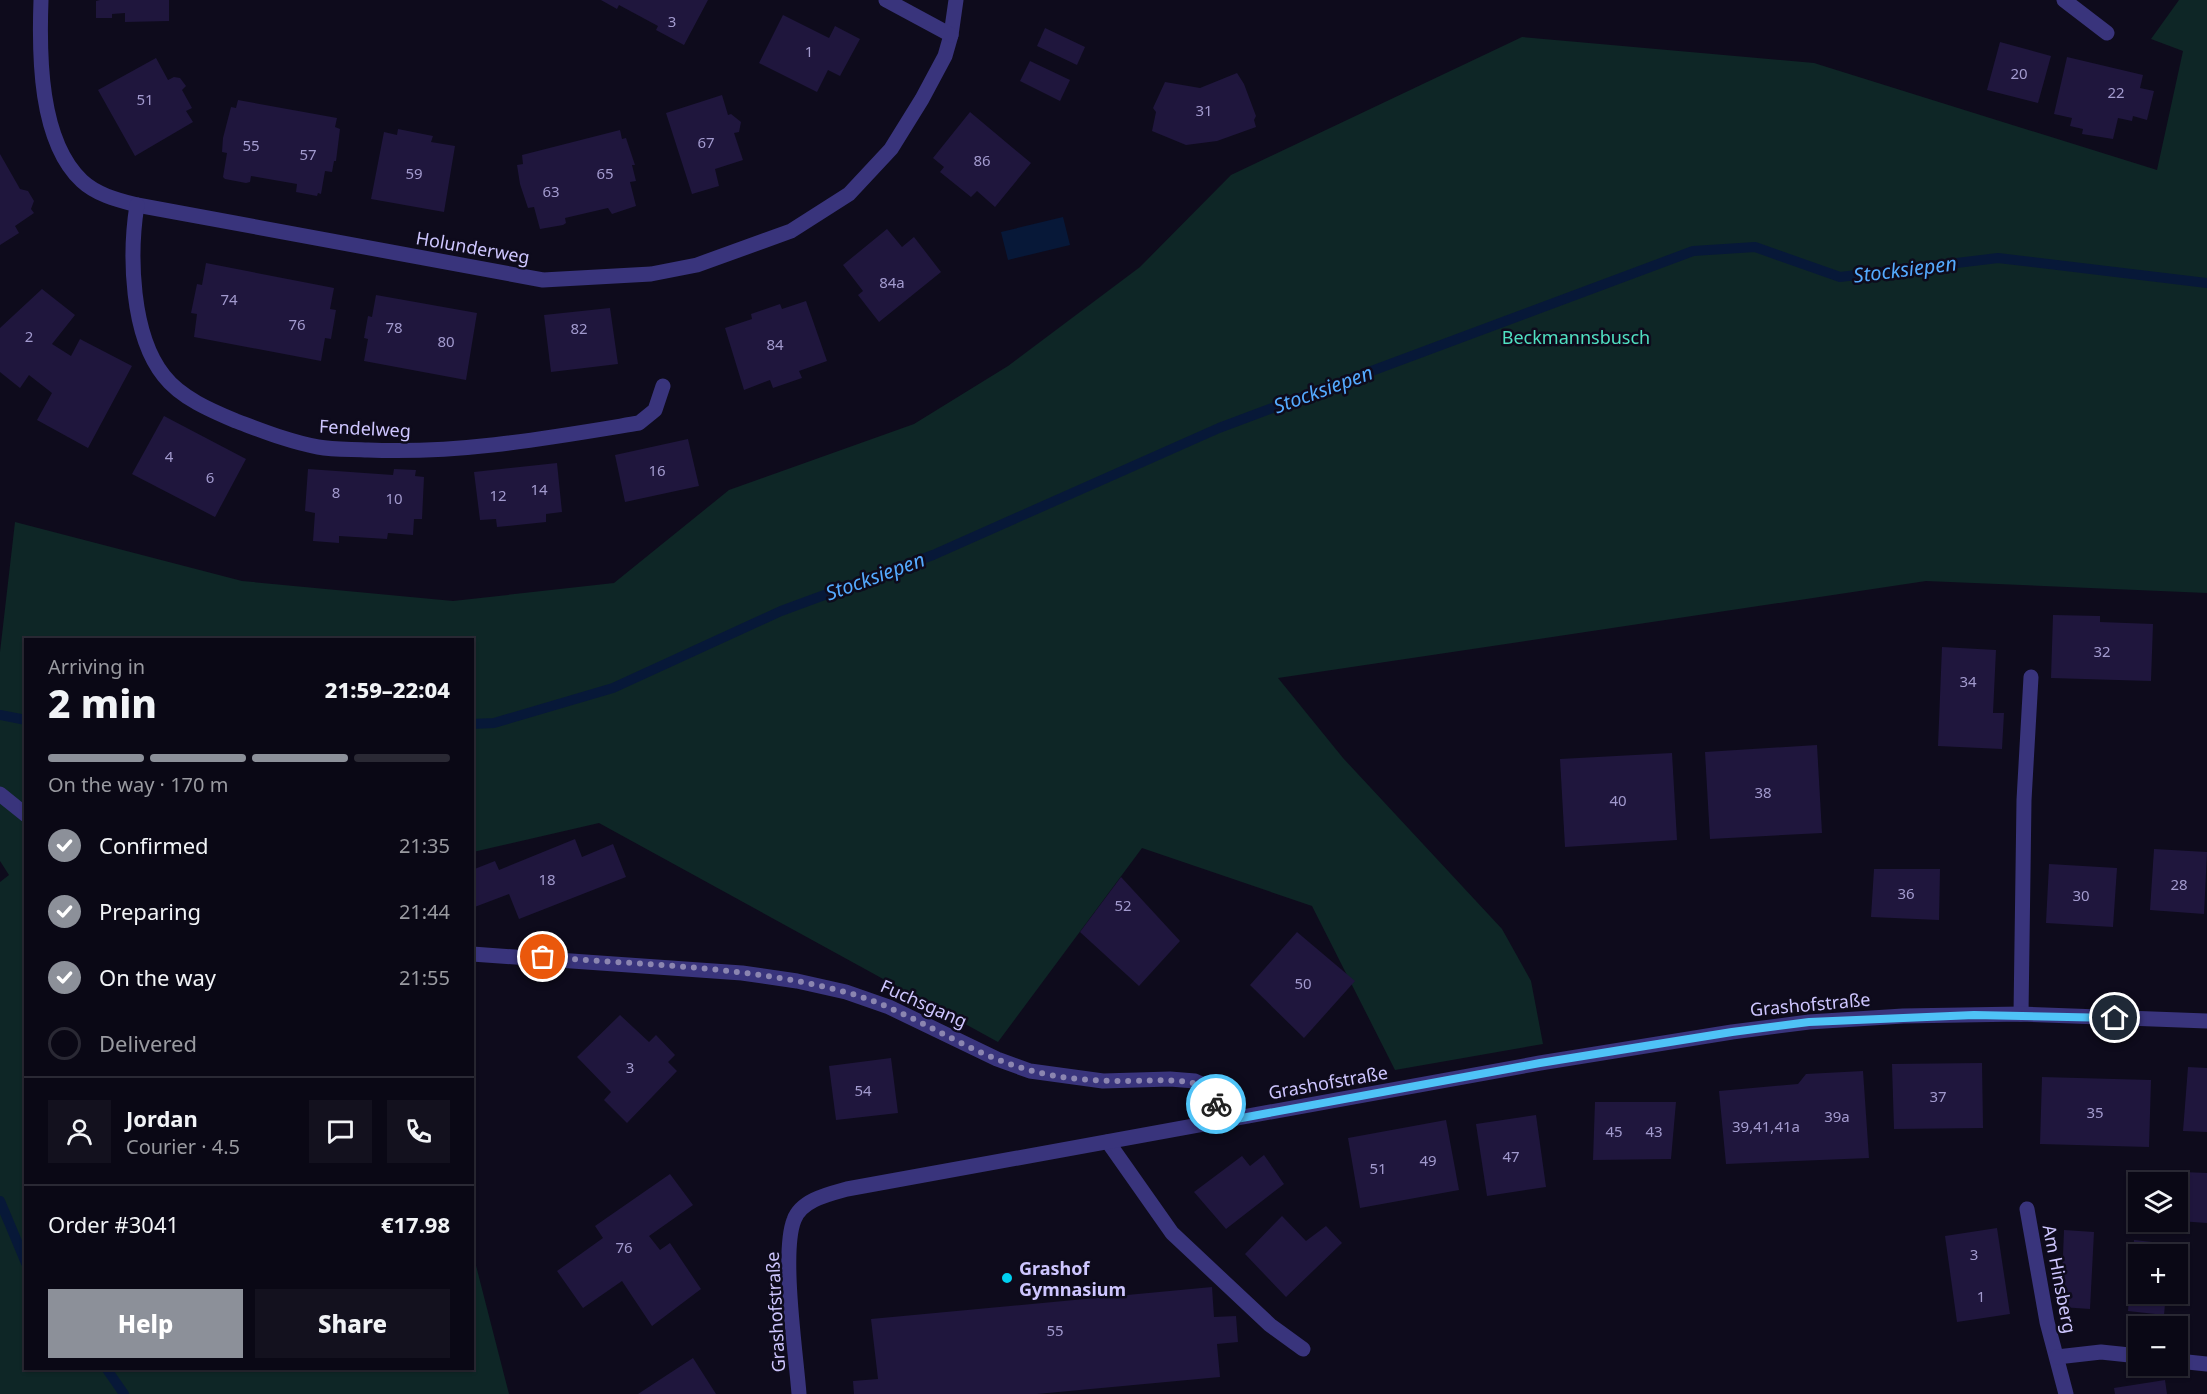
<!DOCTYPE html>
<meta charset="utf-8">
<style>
:root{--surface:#0a0815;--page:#13111e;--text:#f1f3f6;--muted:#999aa0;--line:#2a2934;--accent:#8c9099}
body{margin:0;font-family:"Noto Sans",sans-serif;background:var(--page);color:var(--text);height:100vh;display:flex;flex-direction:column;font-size:22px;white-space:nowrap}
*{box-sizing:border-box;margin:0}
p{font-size:20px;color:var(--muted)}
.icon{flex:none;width:33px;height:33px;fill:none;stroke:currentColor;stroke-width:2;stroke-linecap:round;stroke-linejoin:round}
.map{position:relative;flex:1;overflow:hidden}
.side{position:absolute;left:24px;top:638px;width:450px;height:732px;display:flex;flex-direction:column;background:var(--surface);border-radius:0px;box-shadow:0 2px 4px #0004,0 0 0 2px var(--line)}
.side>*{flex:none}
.fabs{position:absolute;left:2128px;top:1172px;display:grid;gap:12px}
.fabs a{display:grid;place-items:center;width:60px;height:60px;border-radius:0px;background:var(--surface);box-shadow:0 2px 4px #0004,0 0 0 2px var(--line);font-size:30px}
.pin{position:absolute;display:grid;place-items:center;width:51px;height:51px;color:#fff;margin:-26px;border:3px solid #fff;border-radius:50%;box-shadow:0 2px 6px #0007}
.courier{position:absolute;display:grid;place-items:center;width:60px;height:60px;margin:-30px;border:4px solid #4fc3f7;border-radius:50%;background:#fff;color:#222;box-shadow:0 2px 8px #0007}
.summary em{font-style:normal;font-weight:800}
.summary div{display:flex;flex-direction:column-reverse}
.summary{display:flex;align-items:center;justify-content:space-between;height:102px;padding:0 24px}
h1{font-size:39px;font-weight:800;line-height:45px}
.bar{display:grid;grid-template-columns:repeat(4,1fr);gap:9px 6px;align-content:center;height:72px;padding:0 24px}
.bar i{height:8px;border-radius:4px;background:var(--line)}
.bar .on{background:var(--accent)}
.bar p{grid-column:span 4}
.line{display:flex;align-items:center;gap:15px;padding:0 24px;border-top:2px solid var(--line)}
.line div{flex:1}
.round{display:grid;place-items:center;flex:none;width:63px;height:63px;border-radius:0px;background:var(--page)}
ol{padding:0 24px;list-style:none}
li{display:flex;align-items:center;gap:18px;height:66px}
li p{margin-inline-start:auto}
li .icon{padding:6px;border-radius:50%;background:var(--accent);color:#fff;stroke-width:4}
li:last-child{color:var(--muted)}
li i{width:33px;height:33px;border:3px solid var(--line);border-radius:50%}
.button{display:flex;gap:12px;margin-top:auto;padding:12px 24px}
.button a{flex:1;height:69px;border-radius:0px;background:var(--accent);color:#fff;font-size:24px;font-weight:800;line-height:69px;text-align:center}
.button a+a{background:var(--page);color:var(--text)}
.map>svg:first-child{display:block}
</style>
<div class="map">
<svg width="2207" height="1394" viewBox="0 0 2207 1394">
<rect width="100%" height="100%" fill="#0e0b1c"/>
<polygon fill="#0e2626" points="2179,0 2207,0 2207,593 1926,581 1278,678 1343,758 1502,929 1531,981 1543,1044 1395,1070 1312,906 1142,848 998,1042 599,823 473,852 472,639 26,639 26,1368 472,1368 473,1254 509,1394 0,1394 0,882 9,875 0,861 0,652 15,522 242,581 453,601 614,583 729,490 914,424 1008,366 1140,267 1231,175 1522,37 1814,63 2157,170 2183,51 2151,39"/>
<polygon fill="#071838" points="1063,217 1070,245 1008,260 1001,232"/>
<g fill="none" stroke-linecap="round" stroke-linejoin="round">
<g stroke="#071838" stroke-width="10">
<polyline points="0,715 26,720"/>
<polyline points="472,724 494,723 613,688 781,611 933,555 1219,428 1693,251 1755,247 1840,277 1998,258 2207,283"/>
<polyline points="0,1201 26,1263"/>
<polyline points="106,1368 124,1394"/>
</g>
</g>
<g fill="#1f163d">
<polygon points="100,0 169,0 169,21 125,22 125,13 112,14 112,18 96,18 96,1"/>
<polygon points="601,0 708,0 684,45 656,30 658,26 619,5 617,9"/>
<polygon points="783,15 829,38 835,26 860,39 840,76 828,70 817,92 759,63"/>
<polygon points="1045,28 1085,47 1077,65 1037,46"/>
<polygon points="2000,42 2051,56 2038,103 1987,90"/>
<polygon points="2067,57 2143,75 2140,88 2154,91 2147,120 2133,116 2132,121 2118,118 2113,139 2082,134 2083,129 2070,126 2072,118 2054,114"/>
<polygon points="156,58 168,80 174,77 180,78 186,86 182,90 192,108 186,111 193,122 135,156 98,90"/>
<polygon points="1030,61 1070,80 1060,101 1020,81"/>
<polygon points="1237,73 1244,84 1256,116 1254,120 1256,127 1217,141 1186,145 1152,131 1156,112 1153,108 1165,82 1200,88"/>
<polygon points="722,95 728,115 731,114 741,122 739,132 734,133 743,160 715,169 719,186 692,194 666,113"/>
<polygon points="238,100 337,118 335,127 340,129 336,161 334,161 332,172 325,171 321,194 318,193 317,196 296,192 297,184 251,176 250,182 246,183 225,179 223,177 227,153 222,152 223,138 231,107 236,108"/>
<polygon points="970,112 1031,163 995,207 977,191 971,197 940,172 944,167 933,158"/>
<polygon points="398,129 433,136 431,142 455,146 444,212 371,199 384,132 397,135"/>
<polygon points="620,130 622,139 626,138 635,165 632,165 636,181 630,182 636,206 612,214 608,208 565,218 566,223 563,225 540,229 534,207 528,208 520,184 517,165 523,164 522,155"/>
<polygon points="0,154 20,189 28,191 34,201 31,209 34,213 15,226 19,233 0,245"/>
<polygon points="887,229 902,247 914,237 941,272 879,322 858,295 863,291 843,265"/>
<polygon points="206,263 334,288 330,309 336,310 331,339 325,338 321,361 194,337 197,314 191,313 197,284 202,285"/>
<polygon points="42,289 75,315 52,344 71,356 80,339 132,366 88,448 37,420 52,393 29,375 20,388 0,372 0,328"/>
<polygon points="376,295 477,313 466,380 364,361 368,339 364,338 368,316 372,317"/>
<polygon points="806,301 827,361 799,371 802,378 773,388 770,380 744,390 725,328 752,319 751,314 780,304 782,309"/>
<polygon points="610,308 618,364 551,372 544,315"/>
<polygon points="164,416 246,459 215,517 132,474"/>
<polygon points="688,439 699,486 625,502 615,455"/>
<polygon points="557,463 562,512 546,514 546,522 497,527 496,519 480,520 474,472"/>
<polygon points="308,469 393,475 394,469 416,470 415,476 424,477 422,519 414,519 413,535 388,533 387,539 339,536 339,543 313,541 315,513 305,511"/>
<polygon points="2053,615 2100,616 2100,622 2153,624 2151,681 2051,678"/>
<polygon points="1942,647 1996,650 1993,713 2004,713 2002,749 1938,746"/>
<polygon points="1817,745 1822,833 1710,839 1705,752"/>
<polygon points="1672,753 1677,840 1565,847 1560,759"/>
<polygon points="575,839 582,857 613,844 626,877 519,919 509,894 472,908 472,870 495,861 499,870"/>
<polygon points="2154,849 2207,852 2204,914 2150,910"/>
<polygon points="2049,864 2117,868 2113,927 2046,923"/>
<polygon points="1874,869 1940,869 1939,920 1871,917"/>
<polygon points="1121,877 1180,941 1139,986 1080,932"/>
<polygon points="1297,932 1355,981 1304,1038 1250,985"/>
<polygon points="620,1015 649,1042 656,1035 675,1055 668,1062 677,1071 627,1123 604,1100 611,1092 577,1057"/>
<polygon points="891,1058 898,1113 836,1120 829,1066"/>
<polygon points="1982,1063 1983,1128 1894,1129 1892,1064"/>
<polygon points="2188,1067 2207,1068 2207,1132 2183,1131"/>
<polygon points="1863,1071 1869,1158 1726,1164 1719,1091 1798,1084 1806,1074"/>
<polygon points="2042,1077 2151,1080 2149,1147 2040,1144"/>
<polygon points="1595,1102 1676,1102 1671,1159 1593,1160"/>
<polygon points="1536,1115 1546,1187 1487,1196 1476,1124"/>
<polygon points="1446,1120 1459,1190 1360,1208 1348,1138"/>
<polygon points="1264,1155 1284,1184 1226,1229 1194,1192 1242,1156 1250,1166"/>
<polygon points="2183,1172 2207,1173 2207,1223 2179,1221"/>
<polygon points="670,1174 693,1205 649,1236 660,1250 670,1243 701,1289 652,1326 622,1281 583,1308 557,1271 603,1238 595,1226"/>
<polygon points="1282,1216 1306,1241 1326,1226 1342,1243 1286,1297 1245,1254"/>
<polygon points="1997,1228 2010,1314 1957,1322 1945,1236"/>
<polygon points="2064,1230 2094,1232 2090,1309 2061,1307"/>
<polygon points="2134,1240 2171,1244 2170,1254 2139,1254 2139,1293 2166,1293 2164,1315 2128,1311"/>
<polygon points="1212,1287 1214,1317 1236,1316 1238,1342 1217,1344 1220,1377 1037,1394 854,1394 853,1381 878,1379 871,1319"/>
<polygon points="693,1358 716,1394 638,1394"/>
<polygon points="2165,1380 2167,1394 2115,1394 2114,1388"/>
</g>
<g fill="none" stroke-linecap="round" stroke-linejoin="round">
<g stroke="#39347c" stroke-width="15">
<polyline points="2064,0 2107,33"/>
<polyline points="2021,1014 2024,800 2031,677"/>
<polyline points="1108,1142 1172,1233 1270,1325 1303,1349"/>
</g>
<g stroke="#39347c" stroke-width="15">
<path d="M41,0c-2,54 -2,141 41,181 15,14 36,19 55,24l406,75 108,-6 46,-9 94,-34 58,-37 42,-45 31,-50 23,-43 6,-21 5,-35"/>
<polyline points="886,0 951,35"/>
<path d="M137,205c-8,50 -6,130 27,171 17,22 48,35 72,45 27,10 54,21 82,26 16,3 34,2 50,3 92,4 180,-12 271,-27l16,-13 8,-24"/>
<polyline points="0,794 26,815"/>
<polyline points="472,954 742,973 797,981 846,992 889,1007 997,1059 1030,1071 1103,1081 1170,1079 1195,1081 1213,1089 1219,1122"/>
<polyline points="2027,1209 2047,1322 2066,1394"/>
<polyline points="2057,1357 2101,1352 2139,1356"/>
<polyline points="2178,1361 2207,1364"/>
<path d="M799,1394c-3,-40 -18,-141 -5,-174 7,-20 35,-26 53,-31l693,-126 192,-31 77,-10 94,-6 118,-2 186,7"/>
</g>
</g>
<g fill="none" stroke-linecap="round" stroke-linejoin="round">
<path stroke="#8b85b0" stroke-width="6" stroke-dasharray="0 10.8" d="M543,957c99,8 207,9 302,35 65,17 120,61 184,78 31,9 67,11 99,11 30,0 56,-4 85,8l3,15"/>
<polyline stroke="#4fc3f7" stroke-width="8" points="1216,1104 1220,1122 1540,1063 1732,1032 1809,1022 1974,1015 2115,1018"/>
</g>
<circle fill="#00d1f1" stroke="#0e0b1c" stroke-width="2" cx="1007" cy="1278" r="6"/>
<g text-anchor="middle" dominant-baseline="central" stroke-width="5" stroke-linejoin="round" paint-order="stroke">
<g font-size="15" fill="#a29ace">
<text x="672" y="21">3</text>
<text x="809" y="51">1</text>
<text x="2019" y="73">20</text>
<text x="2116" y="92">22</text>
<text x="145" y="99">51</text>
<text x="1204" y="110">31</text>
<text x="706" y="142">67</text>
<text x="251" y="145">55</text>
<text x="308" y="154">57</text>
<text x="982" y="160">86</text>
<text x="414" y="173">59</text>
<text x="605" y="173">65</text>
<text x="551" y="191">63</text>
<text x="892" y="282">84a</text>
<text x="229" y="299">74</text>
<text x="297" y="324">76</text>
<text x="394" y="327">78</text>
<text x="579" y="328">82</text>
<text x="29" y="336">2</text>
<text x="446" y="341">80</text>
<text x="775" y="344">84</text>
<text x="169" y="456">4</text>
<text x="657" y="470">16</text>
<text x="210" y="477">6</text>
<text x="539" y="489">14</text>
<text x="336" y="492">8</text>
<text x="498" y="495">12</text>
<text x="394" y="498">10</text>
<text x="2102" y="651">32</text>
<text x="1968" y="681">34</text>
<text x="1763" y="792">38</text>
<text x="1618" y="800">40</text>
<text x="547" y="879">18</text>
<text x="2179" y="884">28</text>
<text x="1906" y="893">36</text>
<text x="2081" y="895">30</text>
<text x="1123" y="905">52</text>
<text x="1303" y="983">50</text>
<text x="630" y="1067">3</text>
<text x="863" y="1090">54</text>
<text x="1938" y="1096">37</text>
<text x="2095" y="1112">35</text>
<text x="1837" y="1116">39a</text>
<text x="1766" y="1126">39,41,41a</text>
<text x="1614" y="1131">45</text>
<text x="1654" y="1131">43</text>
<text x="1511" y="1156">47</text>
<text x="1428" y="1160">49</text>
<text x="1378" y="1168">51</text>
<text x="624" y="1247">76</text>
<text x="1974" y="1254">3</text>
<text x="1981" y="1296">1</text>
<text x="1055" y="1330">55</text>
</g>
<g font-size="18" fill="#cec6ff" stroke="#0e0b1c">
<text transform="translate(473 247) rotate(10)">Holunderweg</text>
<text transform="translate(365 428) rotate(3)">Fendelweg</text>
<text transform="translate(924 1003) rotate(24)">Fuchsgang</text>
<text transform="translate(1810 1004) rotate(-5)">Grashofstraße</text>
<text transform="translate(1328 1082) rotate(-10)">Grashofstraße</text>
<text transform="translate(2060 1279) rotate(79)">Am Hinsberg</text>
<text transform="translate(775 1312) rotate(-93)">Grashofstraße</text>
</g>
<g font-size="18" fill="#50e0c1" stroke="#0e0b1c">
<text x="1576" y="337">Beckmannsbusch</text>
</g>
<g font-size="18" font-weight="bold" fill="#cec6ff" stroke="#0e0b1c" text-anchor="start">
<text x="1019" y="1268">Grashof<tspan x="1019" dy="21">Gymnasium</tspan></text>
</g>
<g font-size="20" font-style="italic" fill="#54aaff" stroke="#0e0b1c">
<text transform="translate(1905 269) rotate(-7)">Stocksiepen</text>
<text transform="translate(1323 389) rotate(-20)">Stocksiepen</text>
<text transform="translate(875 576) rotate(-20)">Stocksiepen</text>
</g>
</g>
</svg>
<div class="fabs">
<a><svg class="icon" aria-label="layers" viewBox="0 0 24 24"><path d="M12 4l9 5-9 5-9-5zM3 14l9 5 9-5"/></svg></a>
<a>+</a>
<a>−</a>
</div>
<div class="pin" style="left:543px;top:957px;background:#ea580c"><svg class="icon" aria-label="bag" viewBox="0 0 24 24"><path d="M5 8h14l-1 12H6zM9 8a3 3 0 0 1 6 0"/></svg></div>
<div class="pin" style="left:2115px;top:1018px;background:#1f2937"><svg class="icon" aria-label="home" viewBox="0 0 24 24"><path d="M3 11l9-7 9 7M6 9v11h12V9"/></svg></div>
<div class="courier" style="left:1216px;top:1104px"><svg class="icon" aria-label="bike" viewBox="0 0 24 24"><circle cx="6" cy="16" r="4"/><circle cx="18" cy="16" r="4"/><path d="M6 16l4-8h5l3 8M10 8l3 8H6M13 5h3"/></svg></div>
<section class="side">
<div class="summary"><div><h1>2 min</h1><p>Arriving in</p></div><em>21:59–22:04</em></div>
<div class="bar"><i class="on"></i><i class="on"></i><i class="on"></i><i></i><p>On the way · 170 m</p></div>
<ol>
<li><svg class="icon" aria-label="check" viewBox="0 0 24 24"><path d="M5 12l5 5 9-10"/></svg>Confirmed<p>21:35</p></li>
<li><svg class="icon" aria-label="check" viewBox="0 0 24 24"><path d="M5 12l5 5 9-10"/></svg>Preparing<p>21:44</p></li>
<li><svg class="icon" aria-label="check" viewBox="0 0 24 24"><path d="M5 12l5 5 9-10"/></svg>On the way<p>21:55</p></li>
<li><i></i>Delivered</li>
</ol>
<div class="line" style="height:108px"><a class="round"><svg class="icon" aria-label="person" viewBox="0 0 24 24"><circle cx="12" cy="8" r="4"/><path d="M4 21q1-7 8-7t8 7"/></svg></a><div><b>Jordan</b><p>Courier · 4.5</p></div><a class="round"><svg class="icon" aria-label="chat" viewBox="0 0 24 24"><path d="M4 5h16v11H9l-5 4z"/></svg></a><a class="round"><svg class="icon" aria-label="phone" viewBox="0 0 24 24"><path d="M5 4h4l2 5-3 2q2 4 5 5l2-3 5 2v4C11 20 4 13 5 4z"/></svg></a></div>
<div class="line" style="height:78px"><div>Order #3041</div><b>€17.98</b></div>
<div class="button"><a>Help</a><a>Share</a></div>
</section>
</div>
